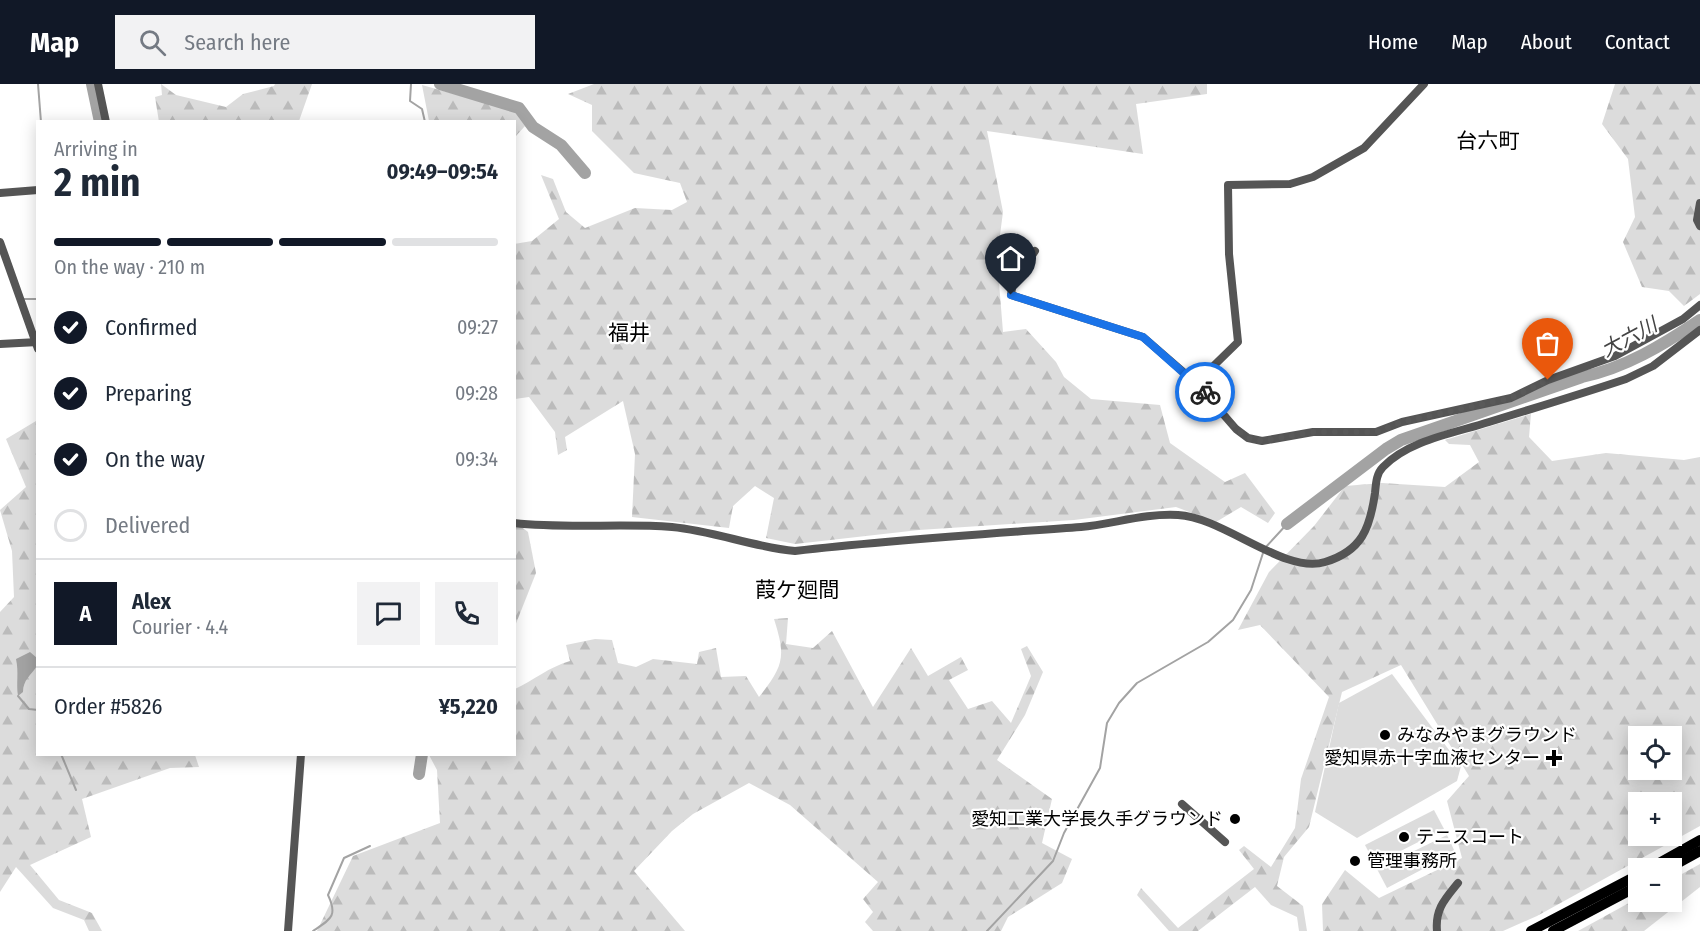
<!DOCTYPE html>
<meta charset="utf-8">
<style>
:root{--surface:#fff;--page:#f2f2f3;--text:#1f2937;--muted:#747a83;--line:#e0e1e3;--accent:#111827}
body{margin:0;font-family:"Fira Sans Condensed","Noto Sans JP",sans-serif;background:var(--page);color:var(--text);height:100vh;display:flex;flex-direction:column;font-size:22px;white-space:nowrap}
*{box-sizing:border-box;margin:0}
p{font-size:20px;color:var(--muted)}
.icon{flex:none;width:33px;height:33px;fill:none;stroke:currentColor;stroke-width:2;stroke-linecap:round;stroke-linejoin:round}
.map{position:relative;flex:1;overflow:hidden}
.sheet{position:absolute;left:36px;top:36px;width:480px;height:636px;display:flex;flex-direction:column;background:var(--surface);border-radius:0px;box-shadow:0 3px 15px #0003}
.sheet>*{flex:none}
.tools{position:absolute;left:1628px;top:642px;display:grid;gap:12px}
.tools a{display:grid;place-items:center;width:54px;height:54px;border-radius:0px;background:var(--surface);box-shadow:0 3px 15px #0003;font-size:30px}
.pin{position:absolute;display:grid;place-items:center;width:51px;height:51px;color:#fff;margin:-62px -26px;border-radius:50% 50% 50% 0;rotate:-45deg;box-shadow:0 0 6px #0007}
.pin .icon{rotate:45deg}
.courier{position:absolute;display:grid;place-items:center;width:60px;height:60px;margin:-30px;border:4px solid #1a73e8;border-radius:50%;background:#fff;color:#222;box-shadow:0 2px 8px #0007}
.head em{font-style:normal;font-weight:700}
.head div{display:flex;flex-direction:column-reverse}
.head{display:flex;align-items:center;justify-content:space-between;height:102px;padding:0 18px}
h1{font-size:39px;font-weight:700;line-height:45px}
.bar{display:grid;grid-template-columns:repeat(4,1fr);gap:9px 6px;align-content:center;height:72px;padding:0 18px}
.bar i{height:8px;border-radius:4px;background:var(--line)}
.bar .on{background:var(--accent)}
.bar p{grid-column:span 4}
.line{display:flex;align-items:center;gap:15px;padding:0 18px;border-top:2px solid var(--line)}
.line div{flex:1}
.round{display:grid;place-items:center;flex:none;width:63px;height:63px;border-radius:0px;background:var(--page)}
ol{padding:0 18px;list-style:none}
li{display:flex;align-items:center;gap:18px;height:66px}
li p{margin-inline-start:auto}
li .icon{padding:6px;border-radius:50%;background:var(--accent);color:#fff;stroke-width:4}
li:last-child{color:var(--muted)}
li i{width:33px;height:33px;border:3px solid var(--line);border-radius:50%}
header{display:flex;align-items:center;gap:36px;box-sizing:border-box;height:84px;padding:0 30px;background:var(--accent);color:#fff}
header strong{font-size:28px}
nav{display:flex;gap:33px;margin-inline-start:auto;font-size:21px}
.search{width:420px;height:54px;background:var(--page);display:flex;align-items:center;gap:15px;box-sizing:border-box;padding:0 21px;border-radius:0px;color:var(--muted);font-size:22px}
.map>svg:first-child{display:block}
</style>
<header>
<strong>Map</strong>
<div class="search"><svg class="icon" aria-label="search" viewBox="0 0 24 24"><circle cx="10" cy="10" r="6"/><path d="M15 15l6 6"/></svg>Search here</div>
<nav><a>Home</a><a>Map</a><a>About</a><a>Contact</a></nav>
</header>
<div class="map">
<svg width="1700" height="847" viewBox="0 0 1700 847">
<defs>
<pattern id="forest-firs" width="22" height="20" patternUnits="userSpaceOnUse" patternTransform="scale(1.5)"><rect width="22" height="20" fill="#dcdcdc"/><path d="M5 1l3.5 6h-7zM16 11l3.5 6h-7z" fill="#bbb"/></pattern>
</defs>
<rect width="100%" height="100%" fill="#fff"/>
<g fill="url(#forest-firs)" fill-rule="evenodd">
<polygon points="161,0 176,11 226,23 243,10 274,2 275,0 312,0 299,37 159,38 155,13 162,11"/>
<polygon points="594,0 1207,0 1207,10 1136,20 1143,70 987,47 1003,128 997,174 1003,248 1026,245 1056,278 1064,293 1091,315 1160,321 1170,359 1225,398 1245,389 1275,429 1268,439 1241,423 1216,438 1176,423 1074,436 919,446 795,460 766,454 774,414 755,402 733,422 729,444 632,433 635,370 623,317 565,353 567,366 558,371 555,348 529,313 515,315 514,160 532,157 559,135 541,91 553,95 566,128 585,144 635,124 672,126 687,118 680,99 634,89 592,47 592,21 568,10"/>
<polygon points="1615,0 1700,0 1700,210 1684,222 1669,207 1642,203 1623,158 1635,133 1628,75 1602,40"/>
<polygon points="422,1 514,27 525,42 515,53 514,38 429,37"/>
<path d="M1531,330l-2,23 23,24 54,-8 78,7 16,-3v369l-163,90 -34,15h-180l-1,-27 23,-34 34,28 83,-40 -15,-57 22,-25 -68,-111 -59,27 -33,135 -25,30 -7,29 26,20 4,25h-8l-2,-14 -26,-12 -16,-18 -57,44h-29l-32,-36 4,-7 37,40 76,-59 -15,-19 5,-4 27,21 24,-39 6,-49 28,-82 -69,-72 -22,5 31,-58 45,-46 31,-40 37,-3 63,4 34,-25 -9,-17 -21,-1 -4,-4zM1638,652h33v34h-33zM1638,718h33v34h-33z"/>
<polygon points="36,337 38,670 195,671 199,683 170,684 82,715 91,753 30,781 59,816 92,829 102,847 89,847 84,836 53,824 16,783 0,808 0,528 14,513 12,467 0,426 26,403 6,355"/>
<polygon points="514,437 528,448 536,489 515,542"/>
<path d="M788,534l-2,26 27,4 19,-17 41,76 38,-59 17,28 33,-19 7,13 -19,10 19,29 24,-8 19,22 20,-47 -10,-27 6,-3 16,26 -18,43 -28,45 55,39 -10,44 30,16 -10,24 -54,34 -7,14h-128l-8,-9 8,-10 -10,-13 15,-17 -88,-77 -41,-22 -56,31 -21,17 -38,40 51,60h-368l36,-75 87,-33 -3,-53 -8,-15 85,-1 1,-65c19,-9 34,-22 55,-28l-4,-16 29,-6 17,1 6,23 18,4 17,-8 44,5 2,-12 17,-4 5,29 25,-1 13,21c25,-32 27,-40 15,-78z"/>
<polygon points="1700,780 1700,803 1644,847 1578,847 1638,814 1638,818 1671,818 1671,796"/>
</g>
<g fill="#dcdcdc">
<polygon points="1392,590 1461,682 1457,697 1357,754 1315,728 1339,619"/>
<polygon points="1434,726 1444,745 1375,780 1365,761"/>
<polygon points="1447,751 1455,768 1387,804 1377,785"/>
</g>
<path fill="#a3a3a3" d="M30,568l7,6v8c-6,9 -14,14 -14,26l-5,4c-2,-13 1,-23 -2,-37z"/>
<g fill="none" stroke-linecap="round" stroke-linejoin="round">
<g stroke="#a3a3a3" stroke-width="2">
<polyline points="38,0 41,38"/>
<polyline points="411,0 410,17 422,25 425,38"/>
<polyline points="24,215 38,215"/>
<polyline points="1265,464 1287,440"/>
<polyline points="18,612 29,625 38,626"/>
<polyline points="61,670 76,706"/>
<path d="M313,847c18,-12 25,-15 15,-36l16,-37 26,-12"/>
<polyline points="987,847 1053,777 1064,749 1100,684 1107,639 1119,619 1137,599 1208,558 1233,536 1251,506 1263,469"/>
</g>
<g stroke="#a3a3a3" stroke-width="12">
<polyline points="92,0 100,38"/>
<polyline points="440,0 519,24 533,43 561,61 585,89"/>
<path d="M1287,440l99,-75 15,-9 181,-63c43,-9 81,-32 118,-57"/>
<polyline points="419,690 422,670"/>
</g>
<g stroke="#555" stroke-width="8">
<polyline points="98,0 106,38"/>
<polyline points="0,109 38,106"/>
<polyline points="1700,119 1697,136 1700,142"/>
<polyline points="0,158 38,265"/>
<polyline points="1035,167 1013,198 1011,211 1143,253 1196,299 1236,345 1248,354 1262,357 1313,348 1376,348 1402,338 1511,314 1548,296 1615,272 1683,235 1700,221"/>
<polyline points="0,260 38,258"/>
<polyline points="1196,299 1238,258 1229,170 1228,101 1290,100 1313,93 1364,64 1424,0"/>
<path d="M514,439c53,6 106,0 158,4 42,4 81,20 123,24 95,-11 191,-17 286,-24 32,-3 64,-14 97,-12 45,2 107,60 147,47 37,-11 45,-34 50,-69 1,-9 1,-19 8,-26 26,-27 72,-34 106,-45 46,-14 92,-28 137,-43l27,-13 47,-36"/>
<polyline points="1182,720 1225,758"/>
<polyline points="288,847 301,670"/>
<path d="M1437,847c-2,-22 8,-32 21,-48"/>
</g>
<g stroke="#000" stroke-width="10">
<polyline points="1650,784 1700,756"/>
<polyline points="1669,784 1700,767"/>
<polyline points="1531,847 1638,791"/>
<polyline points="1553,847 1638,802"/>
</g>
</g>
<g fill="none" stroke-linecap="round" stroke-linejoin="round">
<polyline stroke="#595959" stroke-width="6" stroke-dasharray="0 10.8" points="1205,308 1236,345 1248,354 1262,357 1313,348 1376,348 1402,338 1511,314 1548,296"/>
<polyline stroke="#1a73e8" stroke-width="8" points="1011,211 1143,253 1205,308"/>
</g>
<g fill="#000" stroke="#fff" stroke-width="2">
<circle cx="1385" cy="651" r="6"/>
<path d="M1551 665h6v6h6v6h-6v6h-6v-6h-6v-6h6z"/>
<circle cx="1235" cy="735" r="6"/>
<circle cx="1404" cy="753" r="6"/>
<circle cx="1355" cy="777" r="6"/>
</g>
<g text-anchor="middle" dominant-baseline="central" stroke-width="4.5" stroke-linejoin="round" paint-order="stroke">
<g font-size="18" fill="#000" stroke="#fff" text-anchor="start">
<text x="1397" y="651">みなみやまグラウンド</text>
<text x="1540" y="674" text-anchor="end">愛知県赤十字血液センター</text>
<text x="1223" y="735" text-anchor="end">愛知工業大学長久手グラウンド</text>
<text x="1416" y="753">テニスコート</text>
<text x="1367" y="777">管理事務所</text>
</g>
<g font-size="20" font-style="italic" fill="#444" stroke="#fff">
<text transform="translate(1629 253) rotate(-28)">大六川</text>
</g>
<g font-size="21" fill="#000" stroke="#fff">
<text x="1488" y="57">台六町</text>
<text x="629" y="249">福井</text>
<text x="797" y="506">葭ケ廻間</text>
</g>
</g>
</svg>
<div class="tools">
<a><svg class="icon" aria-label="locate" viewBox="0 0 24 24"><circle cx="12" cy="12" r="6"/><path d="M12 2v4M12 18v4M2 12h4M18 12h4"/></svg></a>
<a>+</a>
<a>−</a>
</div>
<div class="pin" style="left:1548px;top:296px;background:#ea580c"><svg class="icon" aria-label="bag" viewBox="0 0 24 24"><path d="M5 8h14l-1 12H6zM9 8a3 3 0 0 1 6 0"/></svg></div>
<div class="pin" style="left:1011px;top:211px;background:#1f2937"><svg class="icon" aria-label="home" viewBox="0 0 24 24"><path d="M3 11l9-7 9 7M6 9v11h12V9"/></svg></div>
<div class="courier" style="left:1205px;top:308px"><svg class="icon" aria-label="bike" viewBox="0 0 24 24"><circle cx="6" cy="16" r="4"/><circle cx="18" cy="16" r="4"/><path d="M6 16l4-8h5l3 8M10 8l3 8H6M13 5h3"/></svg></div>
<section class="sheet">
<div class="head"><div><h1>2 min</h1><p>Arriving in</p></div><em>09:49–09:54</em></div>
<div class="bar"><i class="on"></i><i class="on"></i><i class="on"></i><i></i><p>On the way · 210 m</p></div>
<ol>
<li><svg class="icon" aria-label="check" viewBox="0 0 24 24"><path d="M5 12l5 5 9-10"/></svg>Confirmed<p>09:27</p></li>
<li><svg class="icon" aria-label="check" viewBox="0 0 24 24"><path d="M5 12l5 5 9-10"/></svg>Preparing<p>09:28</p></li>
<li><svg class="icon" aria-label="check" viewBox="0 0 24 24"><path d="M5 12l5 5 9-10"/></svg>On the way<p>09:34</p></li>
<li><i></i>Delivered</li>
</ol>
<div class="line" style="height:108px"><b class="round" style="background:var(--accent);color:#fff">A</b><div><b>Alex</b><p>Courier · 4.4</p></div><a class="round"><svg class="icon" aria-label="chat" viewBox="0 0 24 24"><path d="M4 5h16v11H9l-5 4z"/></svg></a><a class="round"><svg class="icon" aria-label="phone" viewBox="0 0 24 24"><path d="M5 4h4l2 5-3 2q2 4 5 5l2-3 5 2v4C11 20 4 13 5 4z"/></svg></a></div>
<div class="line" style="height:78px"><div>Order #5826</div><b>¥5,220</b></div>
</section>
</div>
